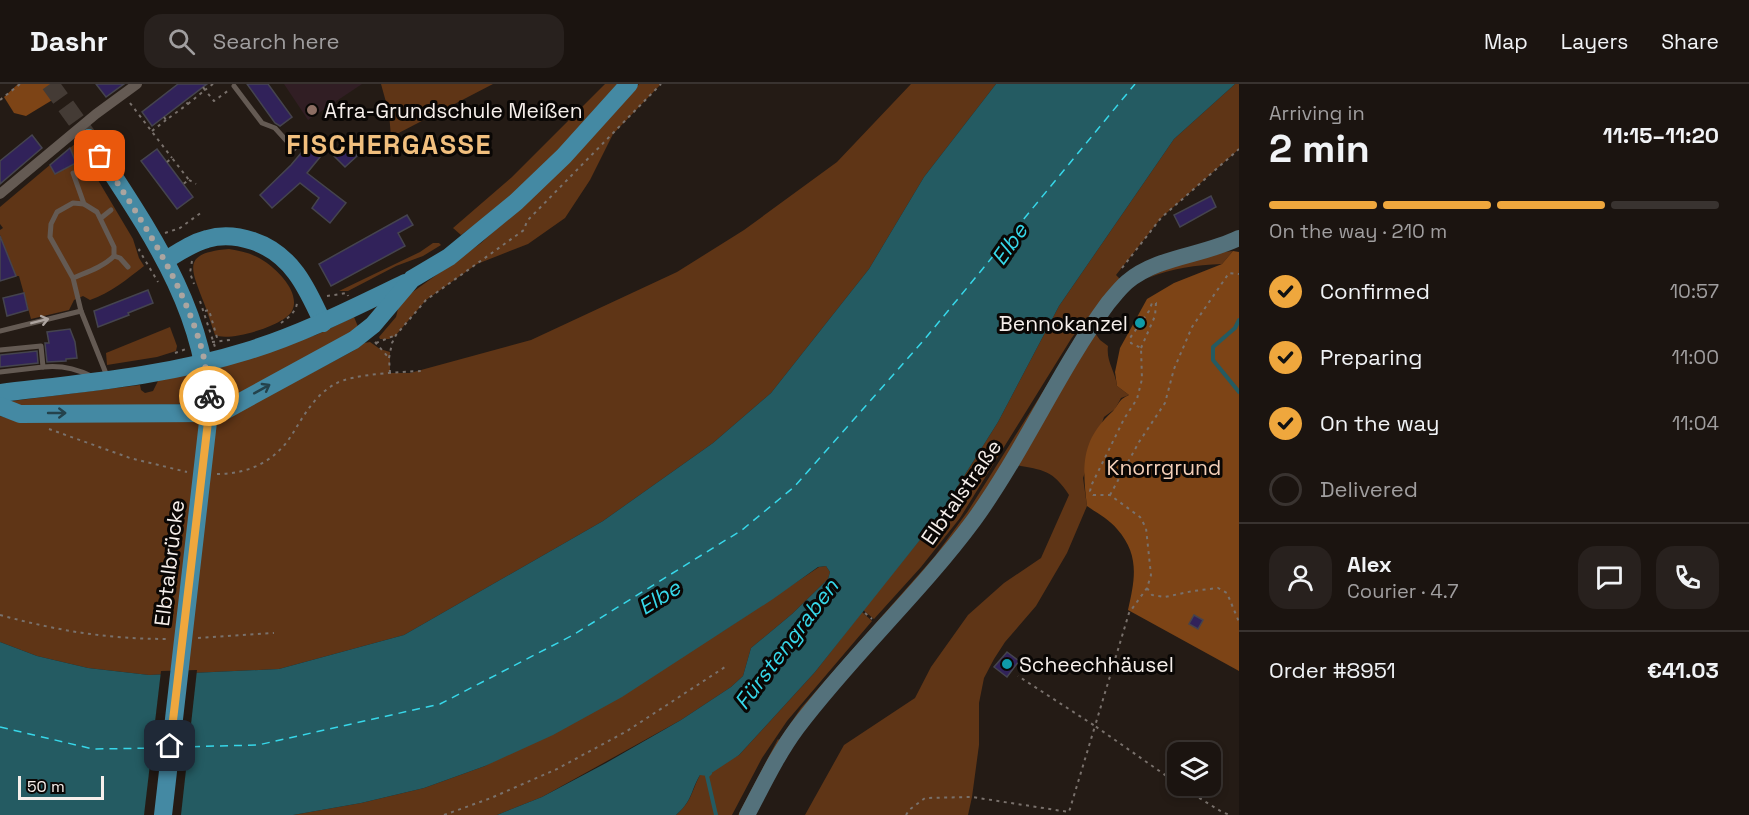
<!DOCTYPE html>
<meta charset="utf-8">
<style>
:root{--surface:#1b1410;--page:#28211e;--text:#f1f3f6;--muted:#a09e9f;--line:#393330;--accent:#efa73d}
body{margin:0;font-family:"Space Grotesk",sans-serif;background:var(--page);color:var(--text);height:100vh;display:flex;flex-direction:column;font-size:22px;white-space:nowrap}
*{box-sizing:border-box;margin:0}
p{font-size:20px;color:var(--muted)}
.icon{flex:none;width:33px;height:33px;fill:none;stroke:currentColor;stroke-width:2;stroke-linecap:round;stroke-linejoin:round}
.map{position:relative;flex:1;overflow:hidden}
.sheet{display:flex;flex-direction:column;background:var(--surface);width:510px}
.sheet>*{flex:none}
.controls{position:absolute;left:1167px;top:658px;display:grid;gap:12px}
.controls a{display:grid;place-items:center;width:54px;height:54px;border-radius:12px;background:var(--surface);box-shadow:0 3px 9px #0003,0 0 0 2px var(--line);font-size:30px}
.scale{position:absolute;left:18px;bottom:15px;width:86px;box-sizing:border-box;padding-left:6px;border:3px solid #f6efeb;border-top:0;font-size:16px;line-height:21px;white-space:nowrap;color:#f6efeb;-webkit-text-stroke:4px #0a0705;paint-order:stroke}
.pin{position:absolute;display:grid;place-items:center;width:51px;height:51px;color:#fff;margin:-26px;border-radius:12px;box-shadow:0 3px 9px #0006}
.courier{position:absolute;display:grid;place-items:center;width:60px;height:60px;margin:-30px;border:4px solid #efa73d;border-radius:50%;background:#fff;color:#222;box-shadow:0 2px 8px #0007}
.headline em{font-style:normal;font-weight:700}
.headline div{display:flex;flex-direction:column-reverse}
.headline{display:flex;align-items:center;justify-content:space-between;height:102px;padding:0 30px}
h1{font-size:39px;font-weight:700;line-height:45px}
.bar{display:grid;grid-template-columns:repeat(4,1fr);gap:9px 6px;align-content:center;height:72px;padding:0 30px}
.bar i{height:8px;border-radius:4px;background:var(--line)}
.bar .on{background:var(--accent)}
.bar p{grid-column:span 4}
.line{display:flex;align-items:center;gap:15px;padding:0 30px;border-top:2px solid var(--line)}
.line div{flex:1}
.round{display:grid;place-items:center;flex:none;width:63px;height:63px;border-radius:18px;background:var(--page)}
ol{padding:0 30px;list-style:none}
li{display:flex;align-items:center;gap:18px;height:66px}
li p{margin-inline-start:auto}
li .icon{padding:6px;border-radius:50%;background:var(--accent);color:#111;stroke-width:4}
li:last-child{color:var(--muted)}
li i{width:33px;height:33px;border:3px solid var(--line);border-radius:50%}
header{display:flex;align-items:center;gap:36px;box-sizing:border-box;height:84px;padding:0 30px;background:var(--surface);border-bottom:2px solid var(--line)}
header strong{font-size:28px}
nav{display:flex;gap:33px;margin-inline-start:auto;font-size:21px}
.search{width:420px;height:54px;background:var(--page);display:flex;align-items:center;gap:15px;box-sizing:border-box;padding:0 21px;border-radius:18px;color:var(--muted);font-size:22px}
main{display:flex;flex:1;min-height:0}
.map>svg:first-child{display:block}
</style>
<header>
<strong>Dashr</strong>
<div class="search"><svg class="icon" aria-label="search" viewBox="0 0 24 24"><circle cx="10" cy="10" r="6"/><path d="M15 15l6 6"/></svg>Search here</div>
<nav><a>Map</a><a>Layers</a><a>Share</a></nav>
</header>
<main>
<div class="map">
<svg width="1239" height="731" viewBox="0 0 1239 731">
<rect width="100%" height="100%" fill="#241b15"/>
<polygon fill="#311e24" points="284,0 362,0 308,36"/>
<g fill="#5f3516">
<polygon points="381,0 493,0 391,53 389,29"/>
<polygon points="605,0 621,0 519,109 461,151 453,144 512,93"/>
<polygon points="639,0 661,0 613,50 590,96 565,134 528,160 477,180 426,216 396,251 389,255 380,255 379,253 396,233 400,217 481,159 567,80"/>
<polygon points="911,0 996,0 924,93 869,185 771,309 713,359 603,437 404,551 279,585 149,591 88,584 37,572 0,558 0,332 14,336 168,336 180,338 209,329 228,333 353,267 364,259 370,258 380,265 390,268 390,289 410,289 531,256 677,188 744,146 837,78"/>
<polygon points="1235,0 1239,0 1239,65 1161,134 1116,191 1121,196 972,430 840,585 742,731 738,731 778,655 779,656 801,624 935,472 968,427 1052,293 1087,233 1071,255 960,434 921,483 874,535 863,526 939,432 998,338 1059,222 1174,55"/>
<path d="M76,59l57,96 6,19 5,8c-17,13 -33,27 -54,34l-7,-4 -9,4 -5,10 -38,9 -12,-43h-3l-16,-41v-5l3,-2 -3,-4v-17z"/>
<polygon points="433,159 439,159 441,161 423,172 396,182 348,207 339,207 420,168"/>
<path d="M229,165c13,2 25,5 35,12 14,9 37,32 28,50 -8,15 -63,31 -77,24 -4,-11 -7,-22 -11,-32 -14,-36 -22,-50 25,-54z"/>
<path d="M1233,167l-11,13c-27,1 -49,4 -74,14 25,-13 57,-25 85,-27z"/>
<polygon points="354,233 359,245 233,314 201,320 13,323 4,318 140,301 141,306 145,309 153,307 158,297 316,251"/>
<polygon points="170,243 177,262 176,267 157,273 107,281 106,269"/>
<path d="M1095,249l5,7 8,6c-2,16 7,24 9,40l12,9 -8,3 -6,11 -11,8 -21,61 4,28 -20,47 -31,53 -31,36 -11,17 -10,19 -5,25v42l-7,52 -4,18h-163l39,-70 71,-47 16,-31 37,-52 36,-32 37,-25 28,-63c-16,-25 -26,-25 -53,-30z"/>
<polygon points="826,482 830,488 828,495 792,530 751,564 743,592 731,603 681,636 542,713 497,731 293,731 361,719 424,704 485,682 723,547 819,483"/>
<path d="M862,528l10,9 -85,100 -25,37 -30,57h-56c16,-14 15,-23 24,-40l39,-20 76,-83z"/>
</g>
<g fill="#7d4416">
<polygon points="18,0 55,0 54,15 26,32 14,29 4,13"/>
<path d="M1233,167l6,1v419l-111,-61c7,-31 12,-55 -11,-81 -7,-9 -20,-16 -30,-23 -5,-41 -6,-66 26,-95 7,-8 5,-11 16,-16l-12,-9 -2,-14 5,-24 27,-49 27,-16 48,-19z"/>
</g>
<path fill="#245b62" d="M996,0h239l-61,55 -115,167 -61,116 -59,94 -124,156 -76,83 -32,21 -7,-1c-10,17 -7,25 -24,40h-179l45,-18 64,-34 75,-43 50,-33 12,-11 8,-28 41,-34 36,-35 2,-7 -4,-6 -8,1 -45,32 -151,98 -69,38 -68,31 -61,22 -63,15 -68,12h-293v-173l37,14 51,12 61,7 130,-6 125,-34 199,-114 110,-78 58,-50 98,-124 55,-92z"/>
<polygon fill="#241b15" points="197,586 181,731 144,731 161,587"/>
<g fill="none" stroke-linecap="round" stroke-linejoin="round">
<g stroke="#245b62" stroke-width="4">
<polyline points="1239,236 1235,244 1213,263 1213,276 1239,308"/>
<polyline points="710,689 707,692 716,731"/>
</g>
<g stroke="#37d7e9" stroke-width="1.5" stroke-dasharray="8 6" stroke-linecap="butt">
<polyline points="0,643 93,665 161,664"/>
<polyline points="178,663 258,661 440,620 573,551 742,446 794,403 924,256 1135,0"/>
</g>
</g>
<g fill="#31225a" stroke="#45444e" stroke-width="1.5">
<polygon points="96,0 124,0 106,13"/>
<polygon points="178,0 207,0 152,42 142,28"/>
<polygon points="247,0 268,0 292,33 280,42 275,39"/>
<polygon points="32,51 42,64 0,100 0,77"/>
<polygon points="312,56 325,67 307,89 346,119 330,139 312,124 319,114 300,99 272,124 260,111 291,81"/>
<polygon points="346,60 357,72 345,83 333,71"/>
<polygon points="70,64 76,79 55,90 50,81"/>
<polygon points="157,65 193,113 177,125 141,77"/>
<polygon points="1211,112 1216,123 1180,143 1174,131"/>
<polygon points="407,131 413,141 398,149 405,162 331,202 319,180"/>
<polygon points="0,152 16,192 0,197"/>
<polygon points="148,206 153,219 128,229 129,231 98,243 94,227"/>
<polygon points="24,209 28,226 7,232 3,214"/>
<polygon points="70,245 75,258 77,274 66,275 66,277 47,278 45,259 49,259 47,248"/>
<polygon points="37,267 38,279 0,283 0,271"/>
<polygon points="1194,531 1203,536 1198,545 1189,540"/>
<polygon points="1007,568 1019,577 1007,593 994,583"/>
</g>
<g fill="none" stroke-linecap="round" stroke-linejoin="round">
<polyline stroke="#443b35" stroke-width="18" stroke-dasharray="18 9" stroke-linecap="butt" points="50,0 89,54"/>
<g stroke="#79716c" stroke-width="2" stroke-dasharray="3 4.5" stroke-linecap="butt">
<polyline points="213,0 205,6 214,17 229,6"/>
<polyline points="0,16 20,0"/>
<polyline points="130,19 172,74"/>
<polyline points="188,20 205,6 201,0"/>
<polyline points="164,33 166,36 188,20 185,17"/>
<polyline points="152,47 166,36"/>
<polyline points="167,78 172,74 189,96 183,100"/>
<polyline points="189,96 196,100"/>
<polyline points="165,149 180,144 202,128"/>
<polyline points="140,165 139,166 158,198"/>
<polyline points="192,177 190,189 194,200"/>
<polyline points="1122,184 1161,134 1239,65"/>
<polyline points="327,212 347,209 348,212"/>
<polyline points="200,217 215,263"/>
<polyline points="205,227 209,226 218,257"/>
<path d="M281,239c7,-5 15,-11 16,-20"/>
<polyline points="212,258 230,256"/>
<polyline points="375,258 389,274"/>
<polyline points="376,259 396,251"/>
<polyline points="1141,264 1155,232 1156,219 1152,219 1149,227 1130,254 1131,259 1141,264 1142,295 1137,315 1124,335 1092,400 1090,407 1093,411 1110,411 1140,433 1146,444 1151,491 1147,504 1129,529 1095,642 1178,700"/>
<polyline points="175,269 186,265"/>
<polyline points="390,289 389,274 392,259 396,251 426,216 524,146 527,137 661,0"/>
<polyline points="49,345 130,374 187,388"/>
<path d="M217,390c32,0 59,-13 76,-41 11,-18 22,-38 42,-49 17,-10 65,-12 86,-13"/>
<polyline points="1110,411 1139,358 1165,319 1174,285 1192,243 1229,189 1239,190"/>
<polyline points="1147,504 1152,511 1165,513 1193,507 1218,504 1227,509 1239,538"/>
<polyline points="865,529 872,535"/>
<path d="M0,531c59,16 107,24 169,24"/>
<polyline points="198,554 274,549"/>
<polyline points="1180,702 1222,728 1230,731"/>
<polyline points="444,731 491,714 557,685 627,647 725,583"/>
<polyline points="906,731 909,726 925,714 972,713 1069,728 1095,642 1018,592"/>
</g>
<g stroke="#645a53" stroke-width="5">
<polyline points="234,2 262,39 275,44 294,65"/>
<polyline points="73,89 84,120"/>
<polyline points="101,134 111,126"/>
<polyline points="114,172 120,174 128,183"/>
<path d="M73,194c14,-6 30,-11 41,-22v-9l-17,-35 -13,-8 -11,-1 -16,9 -6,12 -1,13 23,41 8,33 26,65"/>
<polyline points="0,247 81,227"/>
<polyline points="0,266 41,262 43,283 0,288"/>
<path d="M43,283c17,-2 32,1 48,9"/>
</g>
<polyline stroke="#645a53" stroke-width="10" points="0,110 96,30 137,0"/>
<path stroke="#54717b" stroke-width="16" d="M747,731c16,-30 30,-60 50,-87 55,-73 123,-135 177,-208 50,-69 84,-149 134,-217 6,-7 12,-15 19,-21 31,-26 76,-26 112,-44"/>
<g stroke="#4489a3" stroke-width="18">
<path d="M89,54c55,86 117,168 120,275l-46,402"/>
<path d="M166,176c13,-8 26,-17 41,-21 16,-5 31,-3 46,2 39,13 54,47 70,82"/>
<path d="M0,309c83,-10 167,-17 247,-42 55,-17 106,-43 158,-68"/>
<polyline points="0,322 20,330 209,329 224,327 354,256 373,241 412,195 449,173 516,118 564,72 629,0"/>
</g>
</g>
<defs><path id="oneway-shaft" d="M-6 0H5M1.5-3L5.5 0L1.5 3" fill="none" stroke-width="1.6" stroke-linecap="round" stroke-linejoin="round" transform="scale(1.5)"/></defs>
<use stroke="#ada49f" href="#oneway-shaft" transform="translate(40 237) rotate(-14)"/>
<g stroke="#24424c">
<use href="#oneway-shaft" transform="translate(262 305) rotate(-29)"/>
<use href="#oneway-shaft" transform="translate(57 329)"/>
</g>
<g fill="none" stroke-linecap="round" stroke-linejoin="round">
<path stroke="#aca5a0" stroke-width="6" stroke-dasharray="0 10.8" d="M100,72c40,62 82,123 102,194 4,15 5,31 7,46"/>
<polyline stroke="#efa73d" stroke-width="8" points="170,662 209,329 209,312"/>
</g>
<circle fill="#8d6e63" stroke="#0a0705" stroke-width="2" cx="312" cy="26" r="6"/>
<g fill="#0f9aa8" stroke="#0a0705" stroke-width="2">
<circle cx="1140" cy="239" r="6"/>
<circle cx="1007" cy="580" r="6"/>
</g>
<g text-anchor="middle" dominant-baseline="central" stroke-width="6" stroke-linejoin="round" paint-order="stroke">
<g font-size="21" fill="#f6efeb" stroke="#0a0705" text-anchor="start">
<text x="324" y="26">Afra-Grundschule Meißen</text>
<text x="1128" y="239" text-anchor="end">Bennokanzel</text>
<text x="1019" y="580">Scheechhäusel</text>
</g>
<g font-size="21" fill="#f3cfb8" stroke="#0a0705">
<text x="1164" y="383">Knorrgrund</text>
</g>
<g font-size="21" fill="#f6efeb" stroke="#0a0705">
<text transform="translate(961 408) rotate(-55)">Elbtalstraße</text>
<text transform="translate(169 479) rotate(-83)">Elbtalbrücke</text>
</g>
<g font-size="22" font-style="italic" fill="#37d7e9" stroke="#0a0705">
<text transform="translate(1009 160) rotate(-55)">Elbe</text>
<text transform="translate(659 513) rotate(-32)">Elbe</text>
<text transform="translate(786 560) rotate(-53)">Fürstengraben</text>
</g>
<g font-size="27" font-weight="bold" letter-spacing="1.5" fill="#f1bf7e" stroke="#0a0705">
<text x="389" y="60">FISCHERGASSE</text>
</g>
</g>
</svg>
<div class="controls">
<a><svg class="icon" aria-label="layers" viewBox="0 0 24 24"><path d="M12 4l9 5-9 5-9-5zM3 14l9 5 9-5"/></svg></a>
</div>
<div class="scale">50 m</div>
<div class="pin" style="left:100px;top:72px;background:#ea580c"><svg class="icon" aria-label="bag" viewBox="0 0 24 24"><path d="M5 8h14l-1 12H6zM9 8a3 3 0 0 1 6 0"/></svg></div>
<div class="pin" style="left:170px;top:662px;background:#1f2937"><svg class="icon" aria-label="home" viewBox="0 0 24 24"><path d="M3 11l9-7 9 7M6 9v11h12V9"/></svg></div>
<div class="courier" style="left:209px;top:312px"><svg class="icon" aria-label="bike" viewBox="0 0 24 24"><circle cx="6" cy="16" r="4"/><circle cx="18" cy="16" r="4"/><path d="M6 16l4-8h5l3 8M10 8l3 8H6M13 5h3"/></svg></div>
</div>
<section class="sheet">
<div class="headline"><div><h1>2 min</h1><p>Arriving in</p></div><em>11:15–11:20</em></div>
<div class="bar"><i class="on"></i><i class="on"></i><i class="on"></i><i></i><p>On the way · 210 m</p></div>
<ol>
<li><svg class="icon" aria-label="check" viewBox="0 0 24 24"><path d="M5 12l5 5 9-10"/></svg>Confirmed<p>10:57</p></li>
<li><svg class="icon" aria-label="check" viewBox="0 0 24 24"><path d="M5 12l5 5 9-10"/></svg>Preparing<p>11:00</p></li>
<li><svg class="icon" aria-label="check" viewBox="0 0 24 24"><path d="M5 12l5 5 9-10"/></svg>On the way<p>11:04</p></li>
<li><i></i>Delivered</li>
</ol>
<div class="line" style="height:108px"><a class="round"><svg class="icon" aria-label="person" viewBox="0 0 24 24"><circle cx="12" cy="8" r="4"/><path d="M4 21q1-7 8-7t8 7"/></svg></a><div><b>Alex</b><p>Courier · 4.7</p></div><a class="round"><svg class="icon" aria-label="chat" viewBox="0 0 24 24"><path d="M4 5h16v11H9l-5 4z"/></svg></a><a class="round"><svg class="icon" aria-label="phone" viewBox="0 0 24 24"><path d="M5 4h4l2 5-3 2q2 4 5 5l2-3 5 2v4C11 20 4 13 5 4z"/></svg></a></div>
<div class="line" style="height:78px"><div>Order #8951</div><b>€41.03</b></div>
</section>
</main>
